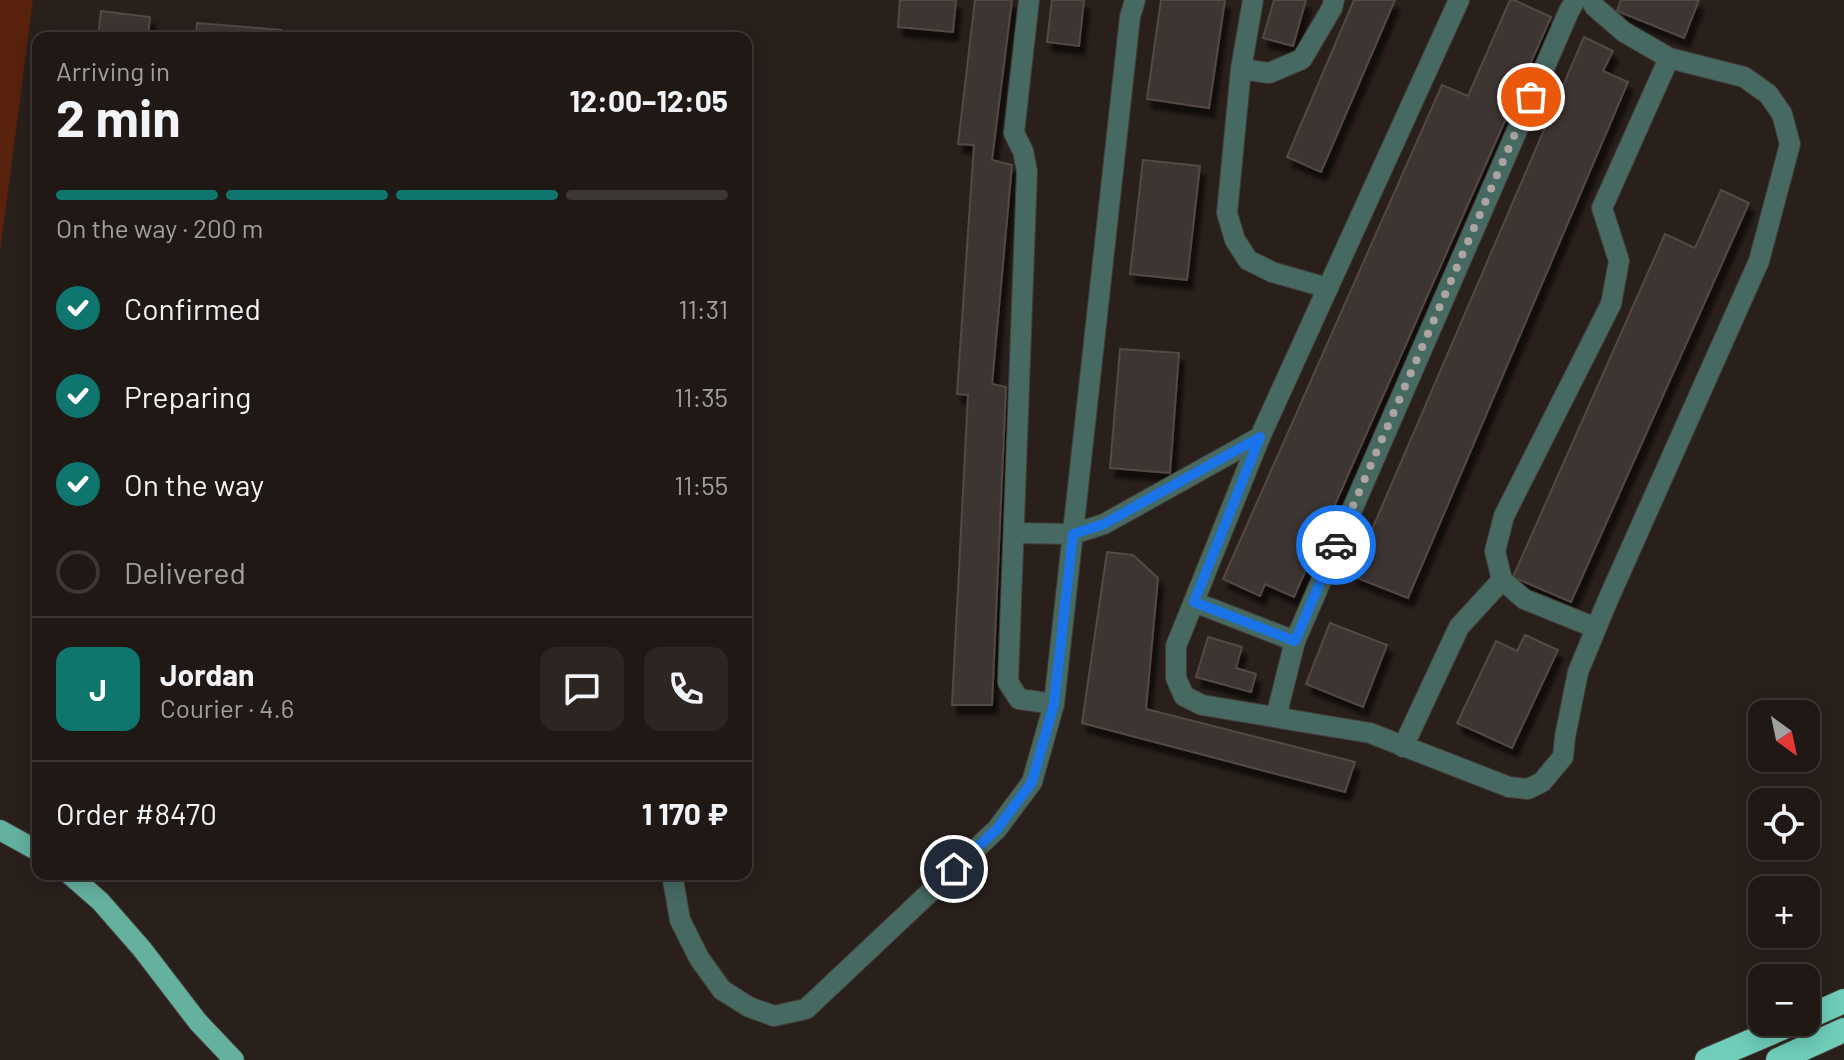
<!DOCTYPE html>
<meta charset="utf-8">
<style>
:root{--surface:#1f1815;--page:#2c2522;--text:#f1f3f6;--muted:#a1a0a0;--line:#3c3734;--accent:#0f766e}
body{margin:0;font-family:Barlow,sans-serif;background:var(--page);color:var(--text);height:100vh;display:flex;flex-direction:column;font-size:30px;white-space:nowrap}
*{box-sizing:border-box;margin:0}
p{font-size:26px;color:var(--muted)}
.icon{flex:none;width:44px;height:44px;fill:none;stroke:currentColor;stroke-width:2;stroke-linecap:round;stroke-linejoin:round}
.map{position:relative;flex:1;overflow:hidden}
.panel{position:absolute;left:32px;top:32px;width:720px;height:848px;display:flex;flex-direction:column;background:var(--surface);border-radius:16px;box-shadow:0 4px 20px #0003,0 0 0 2px var(--line)}
.panel>*{flex:none}
.needle{width:52px;rotate:147deg}
.controls{position:absolute;left:1748px;top:700px;display:grid;gap:16px}
.controls a{display:grid;place-items:center;width:72px;height:72px;border-radius:16px;background:var(--surface);box-shadow:0 4px 20px #0003,0 0 0 2px var(--line);font-size:40px}
.pin{position:absolute;display:grid;place-items:center;width:68px;height:68px;color:#fff;margin:-34px;border:4px solid #fff;border-radius:50%;box-shadow:0 2px 8px #0007}
.courier{position:absolute;display:grid;place-items:center;width:80px;height:80px;margin:-40px;border:6px solid #1a73e8;border-radius:50%;background:#fff;color:#222;box-shadow:0 2px 10px #0007}
.summary em{font-style:normal;font-weight:700}
.summary div{display:flex;flex-direction:column-reverse}
.summary{display:flex;align-items:center;justify-content:space-between;height:136px;padding:0 24px}
h1{font-size:52px;font-weight:700;line-height:60px}
.bar{display:grid;grid-template-columns:repeat(4,1fr);gap:12px 8px;align-content:center;height:96px;padding:0 24px}
.bar i{height:10px;border-radius:6px;background:var(--line)}
.bar .current{background:var(--accent)}
.bar p{grid-column:span 4}
.line{display:flex;align-items:center;gap:20px;padding:0 24px;border-top:2px solid var(--line)}
.line div{flex:1}
.round{display:grid;place-items:center;flex:none;width:84px;height:84px;border-radius:16px;background:var(--page)}
ol{padding:0 24px;list-style:none}
li{display:flex;align-items:center;gap:24px;height:88px}
li p{margin-inline-start:auto}
li .icon{padding:8px;border-radius:50%;background:var(--accent);color:#fff;stroke-width:4}
li:last-child{color:var(--muted)}
li i{width:44px;height:44px;border:4px solid var(--line);border-radius:50%}
.map>svg:first-child{display:block}
</style>
<div class="map">
<svg width="1844" height="1060" viewBox="0 0 1844 1060">
<defs>
<filter id="shadow"><feDropShadow dx="5" dy="9" stdDeviation="2" flood-color="#0009"/></filter>
</defs>
<rect width="100%" height="100%" fill="#29201c"/>
<polygon fill="#58220c" points="0,0 33,0 0,252"/>
<g fill="#3e3430" stroke="#534844" stroke-width="2" filter="url(#shadow)">
<polygon points="900,0 956,0 953,32 898,27"/>
<polygon points="975,0 1012,0 992,160 1012,165 992,384 1006,387 992,705 952,705 968,395 957,394 974,145 958,144"/>
<polygon points="1052,0 1084,0 1079,46 1047,42"/>
<polygon points="1161,0 1225,0 1209,108 1147,99"/>
<polygon points="1274,0 1306,0 1293,46 1263,38"/>
<polygon points="1354,0 1395,0 1321,172 1287,157"/>
<polygon points="1510,0 1514,0 1551,17 1294,597 1265,584 1260,596 1223,579 1442,85 1468,96"/>
<polygon points="1621,0 1699,0 1684,38 1617,11"/>
<polygon points="101,11 150,17 148,38 98,38"/>
<polygon points="197,23 281,30 280,38 196,38"/>
<polygon points="1584,37 1613,51 1603,71 1628,82 1408,598 1352,576"/>
<polygon points="1143,160 1200,166 1187,280 1130,274"/>
<polygon points="1721,190 1749,203 1571,602 1513,577 1665,234 1695,248"/>
<polygon points="1120,349 1179,353 1170,473 1110,468"/>
<polygon points="1107,552 1133,555 1158,578 1146,709 1355,762 1345,792 1082,723"/>
<polygon points="1330,623 1387,645 1363,707 1306,684"/>
<polygon points="1525,635 1558,650 1512,748 1457,723 1496,641 1517,651"/>
<polygon points="1208,637 1242,647 1236,668 1256,674 1251,692 1196,677"/>
</g>
<g fill="none" stroke-linecap="round" stroke-linejoin="round">
<g stroke="#453d39" stroke-width="22">
<g id="minor">
<polyline points="1029,0 1014,133 1023,151 1027,171 1008,682 1019,699 1054,704"/>
<polyline points="1253,0 1241,69 1227,213 1235,240 1248,260 1272,272 1328,288"/>
<polyline points="1459,0 1260,437 1176,646 1176,678 1184,696 1202,705 1370,733 1509,787 1528,789 1542,782 1563,757 1565,737 1578,672 1607,602 1759,261 1790,144 1782,114 1768,94 1744,77 1669,58 1624,32 1595,7 1591,0"/>
<polyline points="1241,69 1269,73 1302,59 1332,8 1334,0"/>
<polyline points="1014,533 1073,534 1104,524 1260,437"/>
<polyline points="1194,602 1295,641"/>
<polyline points="1596,628 1524,599 1502,580 1495,551 1504,516 1611,304 1619,261 1602,208 1669,58"/>
<polyline points="1276,717 1295,641 1569,11 1575,0"/>
<polyline points="1403,747 1459,627 1502,580"/>
<polyline points="672,874 680,920 699,958 722,990 749,1007 774,1016 806,1009 997,829 1032,782 1054,704 1130,17 1135,0"/>
</g>
</g>
<g stroke="#453d39" stroke-width="22">
<g id="major">
<polyline points="0,830 38,851"/>
<polyline points="69,874 100,901 142,949 198,1022 234,1060"/>
</g>
</g>
<g stroke="#453d39" stroke-width="26">
<g id="highway">
<polyline points="1806,1018 1844,1001"/>
<polyline points="1707,1060 1796,1022"/>
<polyline points="1778,1060 1844,1030"/>
</g>
</g>
<use href="#minor" stroke="#466961" stroke-width="20"/>
<use href="#major" stroke="#64b1a0" stroke-width="20"/>
<use href="#highway" stroke="#6fcdb9" stroke-width="24"/>
</g>
<g fill="none" stroke-linecap="round" stroke-linejoin="round">
<polyline stroke="#aca5a1" stroke-width="8" stroke-dasharray="0 14.4" points="1336,545 1531,97"/>
<polyline stroke="#1a73e8" stroke-width="10" points="954,869 997,829 1032,782 1054,704 1073,534 1104,524 1260,437 1194,602 1295,641 1336,545"/>
</g>
</svg>
<div class="controls">
<a><svg class="needle" viewBox="-14 -14 28 28"><path d="M0-13l5 13h-10z" fill="#e53935"/><path d="M0 13l5-13h-10z" fill="#a1a0a0"/></svg></a>
<a><svg class="icon" aria-label="locate" viewBox="0 0 24 24"><circle cx="12" cy="12" r="6"/><path d="M12 2v4M12 18v4M2 12h4M18 12h4"/></svg></a>
<a>+</a>
<a>−</a>
</div>
<div class="pin" style="left:1531px;top:97px;background:#ea580c"><svg class="icon" aria-label="bag" viewBox="0 0 24 24"><path d="M5 8h14l-1 12H6zM9 8a3 3 0 0 1 6 0"/></svg></div>
<div class="pin" style="left:954px;top:869px;background:#1f2937"><svg class="icon" aria-label="home" viewBox="0 0 24 24"><path d="M3 11l9-7 9 7M6 9v11h12V9"/></svg></div>
<div class="courier" style="left:1336px;top:545px"><svg class="icon" aria-label="car" viewBox="0 0 24 24"><path d="M5 17H2v-5l4-1 3-4h7l3 4 3 1v5h-3M9 17h6M6 11h13"/><circle cx="7" cy="17" r="2"/><circle cx="17" cy="17" r="2"/></svg></div>
<section class="panel">
<div class="summary"><div><h1>2 min</h1><p>Arriving in</p></div><em>12:00–12:05</em></div>
<div class="bar"><i class="current"></i><i class="current"></i><i class="current"></i><i></i><p>On the way · 200 m</p></div>
<ol>
<li><svg class="icon" aria-label="check" viewBox="0 0 24 24"><path d="M5 12l5 5 9-10"/></svg>Confirmed<p>11:31</p></li>
<li><svg class="icon" aria-label="check" viewBox="0 0 24 24"><path d="M5 12l5 5 9-10"/></svg>Preparing<p>11:35</p></li>
<li><svg class="icon" aria-label="check" viewBox="0 0 24 24"><path d="M5 12l5 5 9-10"/></svg>On the way<p>11:55</p></li>
<li><i></i>Delivered</li>
</ol>
<div class="line" style="height:144px"><b class="round" style="background:var(--accent);color:#fff">J</b><div><b>Jordan</b><p>Courier · 4.6</p></div><a class="round"><svg class="icon" aria-label="chat" viewBox="0 0 24 24"><path d="M4 5h16v11H9l-5 4z"/></svg></a><a class="round"><svg class="icon" aria-label="phone" viewBox="0 0 24 24"><path d="M5 4h4l2 5-3 2q2 4 5 5l2-3 5 2v4C11 20 4 13 5 4z"/></svg></a></div>
<div class="line" style="height:104px"><div>Order #8470</div><b>1 170 ₽</b></div>
</section>
</div>
